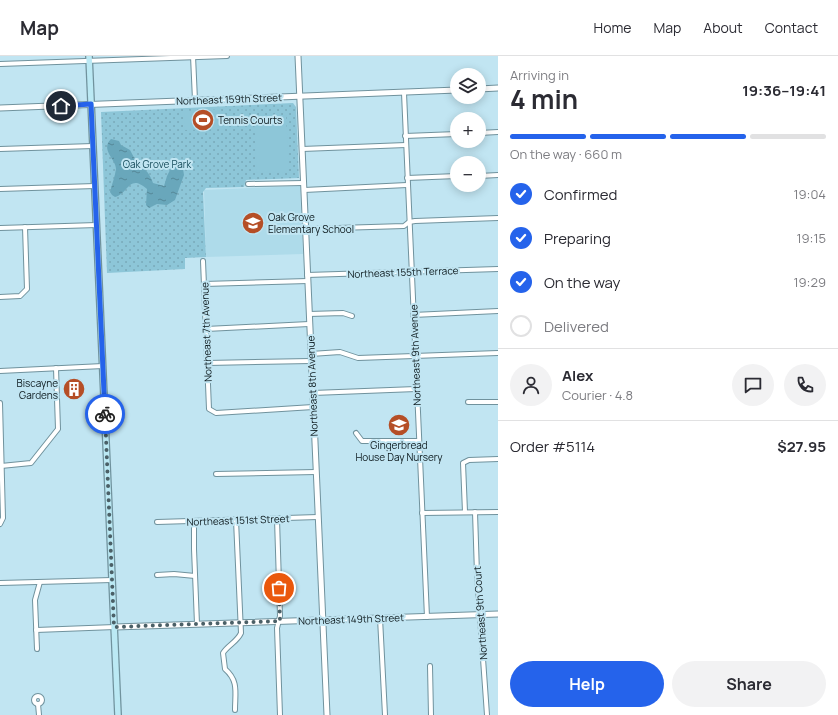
<!DOCTYPE html>
<meta charset="utf-8">
<style>
:root{--surface:#fff;--page:#f2f2f3;--text:#2b2b33;--muted:#7c7c81;--line:#e1e1e2;--accent:#2563eb}
body{margin:0;font-family:Manrope,sans-serif;background:var(--page);color:var(--text);height:100vh;display:flex;flex-direction:column;font-size:15px;white-space:nowrap}
*{box-sizing:border-box;margin:0}
p{font-size:13px;color:var(--muted)}
.icon{flex:none;width:22px;height:22px;fill:none;stroke:currentColor;stroke-width:2;stroke-linecap:round;stroke-linejoin:round}
.map{position:relative;flex:1;overflow:hidden}
.drawer{display:flex;flex-direction:column;background:var(--surface);width:340px}
.drawer>*{flex:none}
.fabs{position:absolute;left:450px;top:12px;display:grid;gap:8px}
.fabs a{display:grid;place-items:center;width:36px;height:36px;border-radius:50%;background:var(--surface);box-shadow:0 2px 10px #0003;font-size:20px}
.pin{position:absolute;display:grid;place-items:center;width:34px;height:34px;color:#fff;margin:-17px;border:2px solid #fff;border-radius:50%;box-shadow:0 1px 4px #0007}
.courier{position:absolute;display:grid;place-items:center;width:40px;height:40px;margin:-20px;border:3px solid #2563eb;border-radius:50%;background:#fff;color:#222;box-shadow:0 1px 5px #0007}
.headline em{font-style:normal;font-weight:700}
.headline div{display:flex;flex-direction:column-reverse}
.headline{display:flex;align-items:center;justify-content:space-between;height:68px;padding:0 12px}
h1{font-size:26px;font-weight:700;line-height:30px}
.bar{display:grid;grid-template-columns:repeat(4,1fr);gap:6px 4px;align-content:center;height:48px;padding:0 12px}
.bar i{height:5px;border-radius:3px;background:var(--line)}
.bar .active{background:var(--accent)}
.bar p{grid-column:span 4}
.line{display:flex;align-items:center;gap:10px;padding:0 12px;border-top:1px solid var(--line)}
.line div{flex:1}
.round{display:grid;place-items:center;flex:none;width:42px;height:42px;border-radius:21px;background:var(--page)}
ol{padding:0 12px;list-style:none}
li{display:flex;align-items:center;gap:12px;height:44px}
li p{margin-inline-start:auto}
li .icon{padding:4px;border-radius:50%;background:var(--accent);color:#fff;stroke-width:4}
li:last-child{color:var(--muted)}
li i{width:22px;height:22px;border:2px solid var(--line);border-radius:50%}
.primary-button{display:flex;gap:8px;margin-top:auto;padding:8px 12px}
.primary-button a{flex:1;height:46px;border-radius:24px;background:var(--accent);color:#fff;font-size:16px;font-weight:700;line-height:46px;text-align:center}
.primary-button a+a{background:var(--page);color:var(--text)}
header{display:flex;align-items:center;gap:24px;box-sizing:border-box;height:56px;padding:0 20px;background:var(--surface);border-bottom:1px solid var(--line)}
header strong{font-size:19px}
nav{display:flex;gap:22px;margin-inline-start:auto;font-size:14px}
main{display:flex;flex:1;min-height:0}
.map>svg:first-child{display:block}
</style>
<header>
<strong>Map</strong>
<nav><a>Home</a><a>Map</a><a>About</a><a>Contact</a></nav>
</header>
<main>
<div class="map">
<svg width="498" height="659" viewBox="0 0 498 659">
<defs>
<pattern id="park-dots" width="8" height="8" patternUnits="userSpaceOnUse"><rect width="8" height="8" fill="#8dc6d8"/><path d="M2 2h.1M6 6h.1" fill="none" stroke="#78a9b9" stroke-width="1.8" stroke-linecap="round"/></pattern>
<pattern id="water-ripples" width="26" height="14" patternUnits="userSpaceOnUse"><rect width="26" height="14" fill="#69a7bb"/><path d="M2 4q2-2 4 0t4 0M15 11q2-2 4 0t4 0" fill="none" stroke="#558797"/></pattern>
</defs>
<rect width="100%" height="100%" fill="#c1e5f2"/>
<polygon fill="#aedbea" points="300,130 303,198 206,201 204,134"/>
<polygon fill="url(#park-dots)" points="293,47 296,51 299,122 246,124 244,131 206,132 203,136 206,201 185,202 185,213 107,217 101,56"/>
<g fill="#8dc6d8">
<polygon points="221,53 223,73 185,74 184,55"/>
<polygon points="286,59 289,116 257,117 254,60"/>
</g>
<path fill="url(#water-ripples)" d="M111,83l8,2 2,4 9,5 9,17c8,2 11,8 14,16l11,3 3,-10 4,-8 5,-1 7,2 1,6 -9,25 -8,5 -10,-1 -8,4 -3,-3 1,-16c-18,-16 -18,4 -32,8l-3,-2 -2,-3c2,-8 5,-16 6,-23 0,-10 -16,-19 -5,-30z"/>
<g fill="none" stroke-linecap="round" stroke-linejoin="round">
<g stroke="#70929d" stroke-width="6">
<g id="minor">
<polyline points="193,0 195,44"/>
<polyline points="0,8 227,0"/>
<polyline points="404,37 427,561"/>
<polyline points="479,77 498,76"/>
<polyline points="405,80 457,78"/>
<polyline points="0,93 93,90"/>
<polyline points="302,93 406,89"/>
<polyline points="479,120 498,119"/>
<polyline points="407,122 457,120"/>
<polyline points="248,128 303,127"/>
<polyline points="0,133 95,130"/>
<polyline points="304,134 407,129"/>
<polyline points="0,172 97,169"/>
<polyline points="305,173 404,170 409,166 415,165 498,162"/>
<polyline points="203,205 209,353 216,357 313,351"/>
<polyline points="307,219 498,213"/>
<polyline points="204,228 308,225"/>
<polyline points="0,241 20,240 27,233 25,171"/>
<polyline points="309,258 343,257 352,260"/>
<polyline points="413,259 498,255"/>
<polyline points="206,273 309,268"/>
<polyline points="311,298 340,296 358,302 498,297"/>
<polyline points="207,307 311,305"/>
<polyline points="0,315 103,310"/>
<polyline points="313,337 416,333"/>
<polyline points="468,346 498,346"/>
<polyline points="0,347 3,462 0,468"/>
<polyline points="356,377 362,385 418,385"/>
<polyline points="1,410 31,407 58,373 56,312"/>
<polyline points="216,418 316,416"/>
<polyline points="465,456 463,407 469,404 498,403"/>
<polyline points="475,456 477,518 487,659"/>
<polyline points="422,457 498,456"/>
<polyline points="277,463 280,560 277,572 280,659"/>
<polyline points="157,466 318,461"/>
<polyline points="194,466 194,493 197,568"/>
<polyline points="157,519 174,518 195,520"/>
<polyline points="0,527 112,524"/>
<polyline points="380,562 385,659"/>
<polyline points="36,574 115,571"/>
<polyline points="37,593 35,544 40,526"/>
<polyline points="430,610 431,659"/>
<circle cx="38" cy="644" r="4"/>
<polyline points="38,648 39,659"/>
<path d="M235,654c0,-17 4,-29 -10,-41l-2,-16c5,-8 14,-11 18,-20l-5,-113"/>
</g>
</g>
<g stroke="#70929d" stroke-width="7">
<g id="tertiary">
<polyline points="298,0 327,659"/>
<polyline points="479,33 498,32"/>
<polyline points="0,52 457,34"/>
<polyline points="115,571 498,558"/>
</g>
</g>
<g stroke="#70929d" stroke-width="8">
<polyline id="secondary" points="89,0 118,659"/>
</g>
<use href="#minor" stroke="#fff" stroke-width="4"/>
<use href="#tertiary" stroke="#fff" stroke-width="5"/>
<use href="#secondary" stroke="#bbe9f4" stroke-width="5.5"/>
</g>
<g fill="none" stroke-linecap="round" stroke-linejoin="round">
<polyline stroke="#4b6067" stroke-width="4" stroke-dasharray="0 7.2" points="105,358 114,571 280,565 279,532"/>
<polyline stroke="#2563eb" stroke-width="5" points="61,50 91,48 105,358"/>
</g>
<defs>
<g id="stadium-disc" transform="scale(1.15)"><circle r="9.5" fill="#b54e26" stroke="#c1e5f2"/><path d="M0-5a6.5 5 0 1 0 0 10a6.5 5 0 1 0 0-10ZM-3.5-1.8h7v3.6h-7Z" fill="#fff"/></g>
<g id="school-disc" transform="scale(1.15)"><circle r="9.5" fill="#b54e26" stroke="#c1e5f2"/><path d="M0-5L7-2L0 1L-7-2ZM-4 1L0 2.5L4 1V4Q0 6-4 4Z" fill="#fff"/></g>
<g id="building-disc" transform="scale(1.15)"><circle r="9.5" fill="#b54e26" stroke="#c1e5f2"/><path d="M-4-6H4V6H1V3H-1V6H-4ZM-2.5-4.3h1.7v1.8h-1.7ZM.8-4.3h1.7v1.8H.8ZM-2.5-1h1.7V.8h-1.7ZM.8-1h1.7V.8H.8Z" fill="#fff"/></g>
</defs>
<g fill-rule="evenodd">
<use href="#stadium-disc" x="203" y="64"/>
<use href="#school-disc" x="253" y="167"/>
<use href="#building-disc" x="74" y="333"/>
<use href="#school-disc" x="399" y="369"/>
</g>
<g text-anchor="middle" dominant-baseline="central" stroke-width="4" stroke-linejoin="round" paint-order="stroke">
<g font-size="10" fill="#0b181c" stroke="#c1e5f2">
<text transform="translate(229 43) rotate(-2)">Northeast 159th Street</text>
<text transform="translate(403 216) rotate(-2)">Northeast 155th Terrace</text>
<text transform="translate(206 276) rotate(-92)">Northeast 7th Avenue</text>
<text transform="translate(415 299) rotate(-92)">Northeast 9th Avenue</text>
<text transform="translate(312 330) rotate(-92)">Northeast 8th Avenue</text>
<text transform="translate(238 464) rotate(-2)">Northeast 151st Street</text>
<text transform="translate(480 557) rotate(-94)">Northeast 9th Court</text>
<text transform="translate(351 563) rotate(-2)">Northeast 149th Street</text>
</g>
<g font-size="10" fill="#0b181c" stroke="#c1e5f2" text-anchor="start">
<text x="218" y="64">Tennis Courts</text>
<text x="268" y="161">Oak Grove<tspan x="268" dy="12">Elementary School</tspan></text>
<text x="58" y="327" text-anchor="end">Biscayne<tspan x="58" dy="12">Gardens</tspan></text>
<text x="399" y="389" text-anchor="middle">Gingerbread<tspan x="399" dy="12">House Day Nursery</tspan></text>
</g>
<g font-size="10" fill="#164c5b" stroke="#c1e5f2">
<text x="157" y="108">Oak Grove Park</text>
</g>
</g>
</svg>
<div class="fabs">
<a><svg class="icon" aria-label="layers" viewBox="0 0 24 24"><path d="M12 4l9 5-9 5-9-5zM3 14l9 5 9-5"/></svg></a>
<a>+</a>
<a>−</a>
</div>
<div class="pin" style="left:279px;top:532px;background:#ea580c"><svg class="icon" aria-label="bag" viewBox="0 0 24 24"><path d="M5 8h14l-1 12H6zM9 8a3 3 0 0 1 6 0"/></svg></div>
<div class="pin" style="left:61px;top:50px;background:#1f2937"><svg class="icon" aria-label="home" viewBox="0 0 24 24"><path d="M3 11l9-7 9 7M6 9v11h12V9"/></svg></div>
<div class="courier" style="left:105px;top:358px"><svg class="icon" aria-label="bike" viewBox="0 0 24 24"><circle cx="6" cy="16" r="4"/><circle cx="18" cy="16" r="4"/><path d="M6 16l4-8h5l3 8M10 8l3 8H6M13 5h3"/></svg></div>
</div>
<section class="drawer">
<div class="headline"><div><h1>4 min</h1><p>Arriving in</p></div><em>19:36–19:41</em></div>
<div class="bar"><i class="active"></i><i class="active"></i><i class="active"></i><i></i><p>On the way · 660 m</p></div>
<ol>
<li><svg class="icon" aria-label="check" viewBox="0 0 24 24"><path d="M5 12l5 5 9-10"/></svg>Confirmed<p>19:04</p></li>
<li><svg class="icon" aria-label="check" viewBox="0 0 24 24"><path d="M5 12l5 5 9-10"/></svg>Preparing<p>19:15</p></li>
<li><svg class="icon" aria-label="check" viewBox="0 0 24 24"><path d="M5 12l5 5 9-10"/></svg>On the way<p>19:29</p></li>
<li><i></i>Delivered</li>
</ol>
<div class="line" style="height:72px"><a class="round"><svg class="icon" aria-label="person" viewBox="0 0 24 24"><circle cx="12" cy="8" r="4"/><path d="M4 21q1-7 8-7t8 7"/></svg></a><div><b>Alex</b><p>Courier · 4.8</p></div><a class="round"><svg class="icon" aria-label="chat" viewBox="0 0 24 24"><path d="M4 5h16v11H9l-5 4z"/></svg></a><a class="round"><svg class="icon" aria-label="phone" viewBox="0 0 24 24"><path d="M5 4h4l2 5-3 2q2 4 5 5l2-3 5 2v4C11 20 4 13 5 4z"/></svg></a></div>
<div class="line" style="height:52px"><div>Order #5114</div><b>$27.95</b></div>
<div class="primary-button"><a>Help</a><a>Share</a></div>
</section>
</main>
